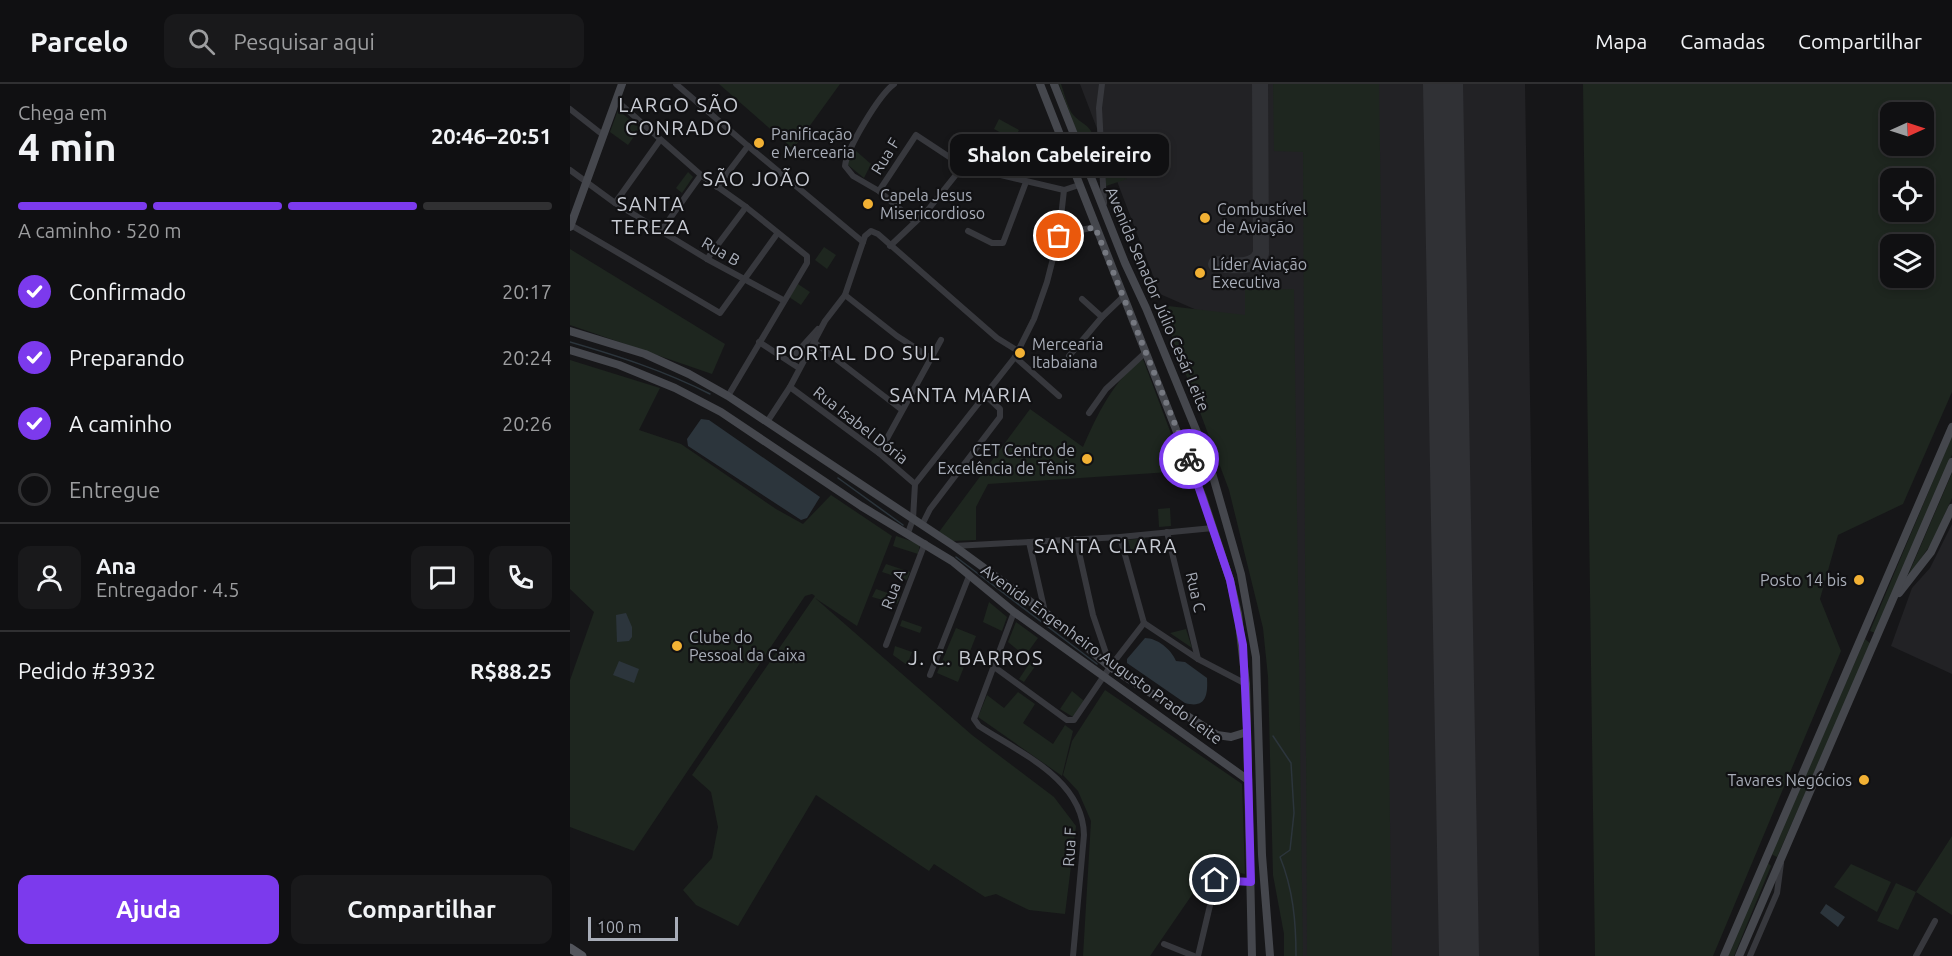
<!DOCTYPE html>
<html lang="pt">
<meta charset="utf-8">
<style>
:root{--surface:#101012;--page:#19191b;--text:#f1f3f6;--muted:#9c9d9f;--line:#303032;--accent:#7c3aed}
body{margin:0;font-family:Ubuntu,sans-serif;background:var(--page);color:var(--text);height:100vh;display:flex;flex-direction:column;font-size:22px;white-space:nowrap}
*{box-sizing:border-box;margin:0}
p{font-size:20px;color:var(--muted)}
.icon{flex:none;width:33px;height:33px;fill:none;stroke:currentColor;stroke-width:2;stroke-linecap:round;stroke-linejoin:round}
.map{position:relative;flex:1;overflow:hidden}
.drawer{display:flex;flex-direction:column;background:var(--surface);width:570px}
.drawer>*{flex:none}
.needle{width:39px;rotate:87deg}
.fabs{position:absolute;left:1310px;top:18px;display:grid;gap:12px}
.fabs a{display:grid;place-items:center;width:54px;height:54px;border-radius:12px;background:var(--surface);box-shadow:0 3px 9px #0003,0 0 0 2px var(--line);font-size:30px}
.scale{position:absolute;left:18px;bottom:15px;width:90px;box-sizing:border-box;padding-left:6px;border:3px solid #a8adb8;border-top:0;font-size:16px;line-height:21px;white-space:nowrap;color:#a8adb8;-webkit-text-stroke:4px #111113;paint-order:stroke}
.pin{position:absolute;display:grid;place-items:center;width:51px;height:51px;color:#fff;margin:-26px;border:3px solid #fff;border-radius:50%;box-shadow:0 2px 6px #0007}
.courier{position:absolute;display:grid;place-items:center;width:60px;height:60px;margin:-30px;border:4px solid #7c3aed;border-radius:50%;background:#fff;color:#222;box-shadow:0 2px 8px #0007}
.bubble{position:absolute;height:42px;border-radius:12px;background:var(--surface);box-shadow:0 3px 9px #0003,0 0 0 2px var(--line);font-size:20px;font-weight:700;line-height:42px;text-align:center}
.head em{font-style:normal;font-weight:700}
.head div{display:flex;flex-direction:column-reverse}
.head{display:flex;align-items:center;justify-content:space-between;height:102px;padding:0 18px}
h1{font-size:39px;font-weight:700;line-height:45px}
.bar{display:grid;grid-template-columns:repeat(4,1fr);gap:9px 6px;align-content:center;height:72px;padding:0 18px}
.bar i{height:8px;border-radius:4px;background:var(--line)}
.bar .current{background:var(--accent)}
.bar p{grid-column:span 4}
.line{display:flex;align-items:center;gap:15px;padding:0 18px;border-top:2px solid var(--line)}
.line div{flex:1}
.round{display:grid;place-items:center;flex:none;width:63px;height:63px;border-radius:12px;background:var(--page)}
ol{padding:0 18px;list-style:none}
li{display:flex;align-items:center;gap:18px;height:66px}
li p{margin-inline-start:auto}
li .icon{padding:6px;border-radius:50%;background:var(--accent);color:#fff;stroke-width:4}
li:last-child{color:var(--muted)}
li i{width:33px;height:33px;border:3px solid var(--line);border-radius:50%}
.primary-button{display:flex;gap:12px;margin-top:auto;padding:12px 18px}
.primary-button a{flex:1;height:69px;border-radius:12px;background:var(--accent);color:#fff;font-size:24px;font-weight:700;line-height:69px;text-align:center}
.primary-button a+a{background:var(--page);color:var(--text)}
header{display:flex;align-items:center;gap:36px;box-sizing:border-box;height:84px;padding:0 30px;background:var(--surface);border-bottom:2px solid var(--line)}
header strong{font-size:28px}
nav{display:flex;gap:33px;margin-inline-start:auto;font-size:21px}
.search{width:420px;height:54px;background:var(--page);display:flex;align-items:center;gap:15px;box-sizing:border-box;padding:0 21px;border-radius:12px;color:var(--muted);font-size:22px}
main{display:flex;flex:1;min-height:0}
.map>svg:first-child{display:block}
</style>
<header>
<strong>Parcelo</strong>
<div class="search"><svg class="icon" aria-label="search" viewBox="0 0 24 24"><circle cx="10" cy="10" r="6"/><path d="M15 15l6 6"/></svg>Pesquisar aqui</div>
<nav><a>Mapa</a><a>Camadas</a><a>Compartilhar</a></nav>
</header>
<main>
<section class="drawer">
<div class="head"><div><h1>4 min</h1><p>Chega em</p></div><em>20:46–20:51</em></div>
<div class="bar"><i class="current"></i><i class="current"></i><i class="current"></i><i></i><p>A caminho · 520 m</p></div>
<ol>
<li><svg class="icon" aria-label="check" viewBox="0 0 24 24"><path d="M5 12l5 5 9-10"/></svg>Confirmado<p>20:17</p></li>
<li><svg class="icon" aria-label="check" viewBox="0 0 24 24"><path d="M5 12l5 5 9-10"/></svg>Preparando<p>20:24</p></li>
<li><svg class="icon" aria-label="check" viewBox="0 0 24 24"><path d="M5 12l5 5 9-10"/></svg>A caminho<p>20:26</p></li>
<li><i></i>Entregue</li>
</ol>
<div class="line" style="height:108px"><a class="round"><svg class="icon" aria-label="person" viewBox="0 0 24 24"><circle cx="12" cy="8" r="4"/><path d="M4 21q1-7 8-7t8 7"/></svg></a><div><b>Ana</b><p>Entregador · 4.5</p></div><a class="round"><svg class="icon" aria-label="chat" viewBox="0 0 24 24"><path d="M4 5h16v11H9l-5 4z"/></svg></a><a class="round"><svg class="icon" aria-label="phone" viewBox="0 0 24 24"><path d="M5 4h4l2 5-3 2q2 4 5 5l2-3 5 2v4C11 20 4 13 5 4z"/></svg></a></div>
<div class="line" style="height:78px"><div>Pedido #3932</div><b>R$88.25</b></div>
<div class="primary-button"><a>Ajuda</a><a>Compartilhar</a></div>
</section>
<div class="map">
<svg width="1382" height="872" viewBox="0 0 1382 872">
<rect width="100%" height="100%" fill="#161618"/>
<g fill="#222225">
<polygon points="510,0 955,0 969,872 718,872 709,262 590,210"/>
<polygon points="1382,440 1382,590 1321,562 1342,504 1360,484"/>
</g>
<g fill="#1e261f" fill-rule="evenodd">
<polygon points="149,0 270,0 223,65"/>
<path d="M489,0h2c3,9 6,20 10,28 8,12 20,11 24,29l-14,-4 -4,-4z"/>
<polygon points="703,0 809,0 822,872 737,872 733,68 704,67"/>
<path d="M1013,0h369v308l-49,112 -65,31 -18,64 21,52 -128,305h-118zM1353,28v34h-33v-34zM1353,94v34h-33v-34zM1353,160v34h-33v-34z"/>
<polygon points="48,26 70,44 58,61 40,48"/>
<polygon points="429,35 449,46 444,56 424,45"/>
<polygon points="512,60 526,64 527,93 525,93"/>
<polygon points="285,66 301,80 294,94 278,81 278,77"/>
<polygon points="535,85 557,95 536,102"/>
<polygon points="118,88 123,93 112,109 106,104"/>
<polygon points="254,163 266,171 257,185 245,176"/>
<polygon points="0,165 155,260 142,290 0,241"/>
<polygon points="228,200 240,208 231,221 219,213"/>
<polygon points="724,205 733,872 714,872 714,850 703,791 698,593 693,544 659,406 590,221 675,231 675,206"/>
<path d="M573,275l42,112 -197,13 -12,23v33l-24,1 -13,-9 91,-123 53,38c14,-32 31,-68 60,-88z"/>
<polygon points="0,276 90,304 69,346 111,360 206,425 233,440 261,411 322,452 287,542 245,514 402,651 484,713 506,742 495,830 459,826 426,810 415,813 364,780 359,787 246,711 168,842 126,821 113,806 142,774 148,743 141,708 122,691 245,512 242,510 235,512 64,767 0,743 0,596 24,528 0,505"/>
<polygon points="1382,352 1382,371 1305,549 1300,547"/>
<polygon points="1382,389 1382,414 1363,457 1336,496"/>
<polygon points="600,424 601,442 589,443 588,425"/>
<polygon points="326,452 350,460 348,470 323,462"/>
<polygon points="575,454 577,464 561,467 558,456"/>
<polygon points="316,480 340,488 337,496 312,488"/>
<polygon points="306,505 330,513 327,520 302,513"/>
<polygon points="419,518 437,533 432,547 413,538"/>
<polygon points="332,536 352,543 350,549 330,542"/>
<polygon points="446,538 468,554 455,572 438,558"/>
<polygon points="386,544 406,552 388,598 367,589"/>
<polygon points="616,545 622,564 600,549"/>
<polygon points="1295,555 1301,560 1207,773 1201,770"/>
<polygon points="325,562 342,568 337,581 323,571"/>
<polygon points="461,577 466,581 454,598 449,595"/>
<polygon points="535,606 672,700 675,790 641,783 580,872 513,872 521,737 508,707 493,691 502,657"/>
<polygon points="502,607 514,617 503,633 490,625"/>
<polygon points="448,608 465,620 453,639 483,660 495,641 503,647 492,692 408,633 417,611 434,624"/>
<polygon points="1382,752 1382,831 1346,808 1328,846 1307,837 1326,799 1346,808"/>
<polygon points="1198,779 1201,782 1164,872 1157,872"/>
<polygon points="1281,780 1321,798 1307,828 1264,803"/>
</g>
<g fill="#2c353c">
<polygon points="131,335 139,336 250,413 237,434 231,436 118,362 117,355"/>
<polygon points="56,529 62,543 62,553 59,557 47,558 46,531"/>
<path d="M575,554c12,0 26,11 31,23l9,1 22,16c1,17 -1,31 -22,25l-58,-40v-4z"/>
<polygon points="49,577 69,585 64,599 43,591"/>
<polygon points="1256,820 1275,833 1268,843 1250,829"/>
</g>
<g fill="none" stroke-linecap="round" stroke-linejoin="round">
<g stroke="#2c353c" stroke-width="1.5">
<path d="M0,258c48,14 95,29 140,52"/>
<polyline points="268,394 333,441"/>
<polyline points="386,473 527,580"/>
<path d="M703,652l18,27 3,50 -4,37 -10,7c13,32 16,64 16,99"/>
</g>
<path stroke="#303135" stroke-width="16" d="M646,180c15,1 39,6 45,-11l-1,-169"/>
<polyline stroke="#303135" stroke-width="40" points="873,0 889,872"/>
<g stroke="#37383d" stroke-width="6">
<polyline points="106,0 178,62 293,158"/>
<path d="M324,0c-15,11 -47,64 -49,82l8,10 26,15 36,31"/>
<polyline points="532,0 529,24 534,119"/>
<polyline points="47,17 131,91 176,123 237,172 237,179 158,312"/>
<polyline points="0,25 33,51"/>
<polyline points="506,55 531,63"/>
<polyline points="0,86 45,119 137,175 213,216"/>
<polyline points="147,103 178,62"/>
<polyline points="309,107 346,51 393,82 494,106 509,101"/>
<polyline points="45,119 90,56"/>
<polyline points="1,141 150,229 207,150"/>
<polyline points="91,147 131,91"/>
<polyline points="398,147 422,159 433,159 456,98"/>
<polyline points="489,151 525,143"/>
<polyline points="320,162 357,127 393,82"/>
<polyline points="137,175 176,123"/>
<polyline points="275,211 327,252 361,274"/>
<polyline points="512,215 532,233"/>
<polyline points="189,258 229,284"/>
<polyline points="244,258 332,326"/>
<polyline points="499,272 532,233 554,212"/>
<polyline points="445,273 489,312"/>
<polyline points="219,277 248,245"/>
<polyline points="220,303 309,369 345,400"/>
<polyline points="519,329 536,305 576,268"/>
<polyline points="197,338 220,303 255,237 275,211 295,152 301,147 308,150 427,254 448,267"/>
<polyline points="309,369 371,256"/>
<polyline points="352,441 360,425 430,333 430,325 415,311"/>
<polyline points="597,448 628,575"/>
<polyline points="338,449 343,435 345,400 445,273 464,235 477,198 489,151 494,106"/>
<polyline points="550,453 574,539"/>
<polyline points="506,455 523,531 540,581"/>
<polyline points="459,458 475,528"/>
<polyline points="384,462 550,453 643,444"/>
<path d="M444,528l-40,107 5,7c41,27 104,53 105,109l-11,121"/>
<polyline points="574,539 628,575 676,600"/>
<polyline points="316,561 355,459"/>
<polyline points="423,582 497,636 504,636 540,583 574,539"/>
<polyline points="360,591 399,492"/>
<polyline points="594,860 624,872"/>
<polyline points="628,872 646,796 681,798"/>
<polyline points="1180,872 1207,809 1211,779"/>
<polyline points="1346,872 1365,837"/>
</g>
<g stroke="#45474d" stroke-width="8">
<polyline points="470,0 633,414 660,496 668,530 676,600 682,872"/>
<polyline points="484,0 555,179 576,224 638,375 671,490 686,573 692,771 700,872"/>
<polyline points="0,143 52,0"/>
<polyline points="0,247 75,270 119,290 158,312 384,462 476,529 540,583 647,651 661,653 677,648"/>
<polyline points="0,266 49,281 105,304 151,328 291,422 382,477 444,528 678,696"/>
<polyline points="1329,509 1361,468 1382,424"/>
<polyline points="1154,872 1382,343"/>
<polyline points="1169,872 1382,378"/>
</g>
<polyline stroke="#53555c" stroke-width="9" points="0,864 12,872"/>
</g>
<g fill="none" stroke-linecap="round" stroke-linejoin="round">
<polyline stroke="#757880" stroke-width="6" stroke-dasharray="0 10.8" points="489,152 525,143 619,375"/>
<polyline stroke="#7c3aed" stroke-width="8" points="619,375 660,496 673,561 677,648 681,798 645,796"/>
</g>
<g fill="#f2b134" stroke="#111113" stroke-width="2">
<circle cx="189" cy="59" r="6"/>
<circle cx="298" cy="120" r="6"/>
<circle cx="635" cy="134" r="6"/>
<circle cx="630" cy="189" r="6"/>
<circle cx="450" cy="269" r="6"/>
<circle cx="517" cy="375" r="6"/>
<circle cx="1289" cy="496" r="6"/>
<circle cx="107" cy="562" r="6"/>
<circle cx="1294" cy="696" r="6"/>
</g>
<g text-anchor="middle" dominant-baseline="central" stroke-width="4.5" stroke-linejoin="round" paint-order="stroke">
<g font-size="16" fill="#a8adb8" stroke="#111113" text-anchor="start">
<text x="201" y="50">Panificação<tspan x="201" dy="18">e Mercearia</tspan></text>
<text x="310" y="111">Capela Jesus<tspan x="310" dy="18">Misericordioso</tspan></text>
<text x="647" y="125">Combustível<tspan x="647" dy="18">de Aviação</tspan></text>
<text x="642" y="180">Líder Aviação<tspan x="642" dy="18">Executiva</tspan></text>
<text x="462" y="260">Mercearia<tspan x="462" dy="18">Itabaiana</tspan></text>
<text x="505" y="366" text-anchor="end">CET Centro de<tspan x="505" dy="18">Excelência de Tênis</tspan></text>
<text x="1277" y="496" text-anchor="end">Posto 14 bis</text>
<text x="119" y="553">Clube do<tspan x="119" dy="18">Pessoal da Caixa</tspan></text>
<text x="1282" y="696" text-anchor="end">Tavares Negócios</text>
</g>
<g font-size="16" fill="#a8adb8" stroke="#111113">
<text transform="translate(315 72) rotate(-58)">Rua F</text>
<text transform="translate(151 167) rotate(30)">Rua B</text>
<text transform="translate(588 215) rotate(67)">Avenida Senador Júlio Cesár Leite</text>
<text transform="translate(291 341) rotate(38)">Rua Isabel Dória</text>
<text transform="translate(323 505) rotate(-69)">Rua A</text>
<text transform="translate(626 508) rotate(77)">Rua C</text>
<text transform="translate(532 570) rotate(36)">Avenida Engenheiro Augusto Prado Leite</text>
<text transform="translate(499 763) rotate(-87)">Rua F</text>
</g>
<g font-size="20" letter-spacing="1.5" fill="#c9ccd4" stroke="#111113">
<text x="109" y="20">LARGO SÃO<tspan x="109" dy="23">CONRADO</tspan></text>
<text x="187" y="94">SÃO JOÃO</text>
<text x="81" y="119">SANTA<tspan x="81" dy="23">TEREZA</tspan></text>
<text x="288" y="268">PORTAL DO SUL</text>
<text x="391" y="310">SANTA MARIA</text>
<text x="536" y="461">SANTA CLARA</text>
<text x="406" y="573">J. C. BARROS</text>
</g>
</g>
</svg>
<div class="fabs">
<a><svg class="needle" viewBox="-14 -14 28 28"><path d="M0-13l5 13h-10z" fill="#e53935"/><path d="M0 13l5-13h-10z" fill="#9c9d9f"/></svg></a>
<a><svg class="icon" aria-label="locate" viewBox="0 0 24 24"><circle cx="12" cy="12" r="6"/><path d="M12 2v4M12 18v4M2 12h4M18 12h4"/></svg></a>
<a><svg class="icon" aria-label="layers" viewBox="0 0 24 24"><path d="M12 4l9 5-9 5-9-5zM3 14l9 5 9-5"/></svg></a>
</div>
<div class="scale">100 m</div>
<div class="pin" style="left:489px;top:152px;background:#ea580c"><svg class="icon" aria-label="bag" viewBox="0 0 24 24"><path d="M5 8h14l-1 12H6zM9 8a3 3 0 0 1 6 0"/></svg></div>
<div class="pin" style="left:645px;top:796px;background:#1f2937"><svg class="icon" aria-label="home" viewBox="0 0 24 24"><path d="M3 11l9-7 9 7M6 9v11h12V9"/></svg></div>
<div class="courier" style="left:619px;top:375px"><svg class="icon" aria-label="bike" viewBox="0 0 24 24"><circle cx="6" cy="16" r="4"/><circle cx="18" cy="16" r="4"/><path d="M6 16l4-8h5l3 8M10 8l3 8H6M13 5h3"/></svg></div>
<div class="bubble" style="left:380px;top:50px;width:219px">Shalon Cabeleireiro</div>
</div>
</main>
